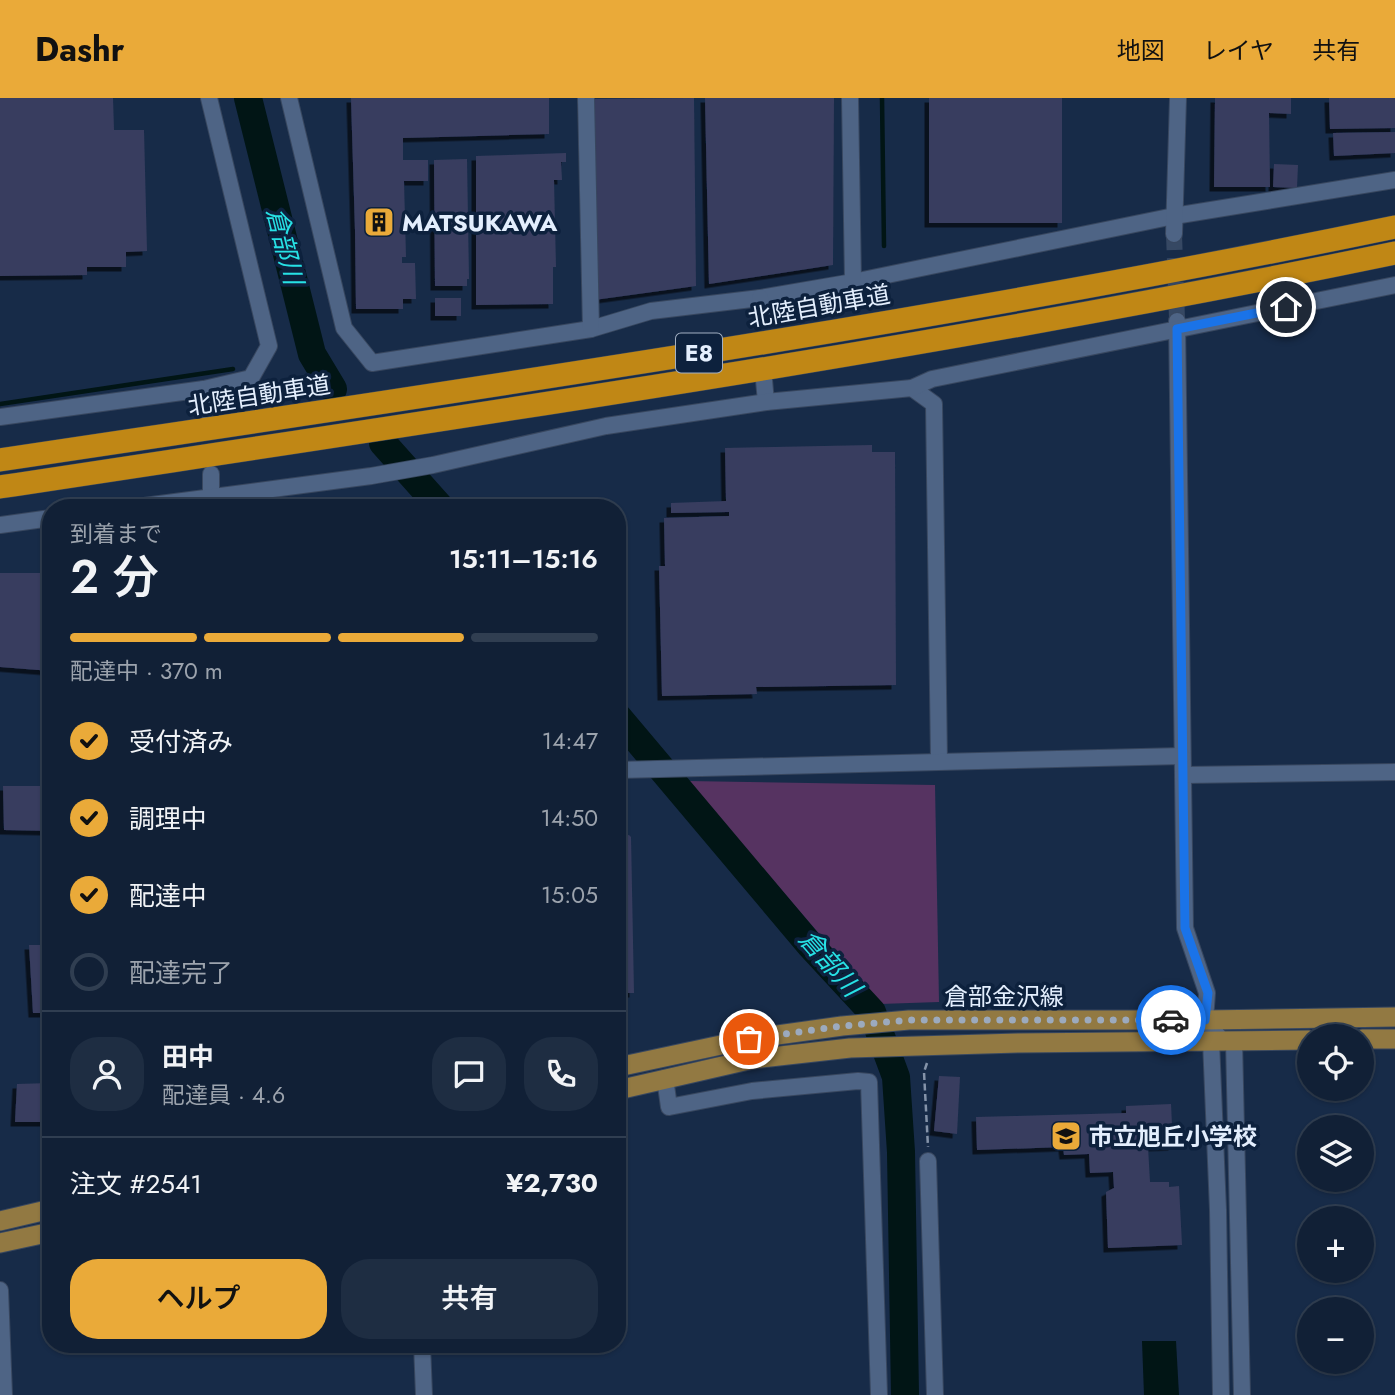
<!DOCTYPE html>
<html lang="ja">
<meta charset="utf-8">
<style>
:root{--surface:#112036;--page:#1e2d42;--text:#f1f3f6;--muted:#9ca3ad;--line:#303e51;--accent:#eaaa39}
body{margin:0;font-family:Jost,"Noto Sans JP",sans-serif;background:var(--page);color:var(--text);height:100vh;display:flex;flex-direction:column;font-size:26px;white-space:nowrap}
*{box-sizing:border-box;margin:0}
p{font-size:23px;color:var(--muted)}
.icon{flex:none;width:38px;height:38px;fill:none;stroke:currentColor;stroke-width:2;stroke-linecap:round;stroke-linejoin:round}
.map{position:relative;flex:1;overflow:hidden}
.side{position:absolute;left:42px;top:401px;width:584px;height:854px;display:flex;flex-direction:column;background:var(--surface);border-radius:28px;box-shadow:0 2px 5px #0004,0 0 0 2px var(--line)}
.side>*{flex:none}
.controls{position:absolute;left:1297px;top:926px;display:grid;gap:14px}
.controls a{display:grid;place-items:center;width:77px;height:77px;border-radius:50%;background:var(--surface);box-shadow:0 2px 5px #0004,0 0 0 2px var(--line);font-size:35px}
.pin{position:absolute;display:grid;place-items:center;width:60px;height:60px;color:#fff;margin:-30px;border:4px solid #fff;border-radius:50%;box-shadow:0 2px 7px #0007}
.courier{position:absolute;display:grid;place-items:center;width:70px;height:70px;margin:-35px;border:5px solid #1a73e8;border-radius:50%;background:#fff;color:#222;box-shadow:0 2px 9px #0007}
.summary em{font-style:normal;font-weight:600}
.summary div{display:flex;flex-direction:column-reverse}
.summary{display:flex;align-items:center;justify-content:space-between;height:119px;padding:0 28px}
h1{font-size:46px;font-weight:600;line-height:52px}
.bar{display:grid;grid-template-columns:repeat(4,1fr);gap:10px 7px;align-content:center;height:84px;padding:0 28px}
.bar i{height:9px;border-radius:5px;background:var(--line)}
.bar .current{background:var(--accent)}
.bar p{grid-column:span 4}
.line{display:flex;align-items:center;gap:18px;padding:0 28px;border-top:2px solid var(--line)}
.line div{flex:1}
.round{display:grid;place-items:center;flex:none;width:74px;height:74px;border-radius:28px;background:var(--page)}
ol{padding:0 28px;list-style:none}
li{display:flex;align-items:center;gap:21px;height:77px}
li p{margin-inline-start:auto}
li .icon{padding:7px;border-radius:50%;background:var(--accent);color:#111;stroke-width:4}
li:last-child{color:var(--muted)}
li i{width:38px;height:38px;border:4px solid var(--line);border-radius:50%}
.primary-button{display:flex;gap:14px;margin-top:auto;padding:14px 28px}
.primary-button a{flex:1;height:80px;border-radius:28px;background:var(--accent);color:#111;font-size:28px;font-weight:600;line-height:80px;text-align:center}
.primary-button a+a{background:var(--page);color:var(--text)}
header{display:flex;align-items:center;gap:42px;box-sizing:border-box;height:98px;padding:0 35px;background:var(--accent);color:#111}
header strong{font-size:33px}
nav{display:flex;gap:38px;margin-inline-start:auto;font-size:24px}
.map>svg:first-child{display:block}
</style>
<header>
<strong>Dashr</strong>
<nav><a>地図</a><a>レイヤ</a><a>共有</a></nav>
</header>
<div class="map">
<svg width="1395" height="1297" viewBox="0 0 1395 1297">
<defs>
<filter id="shadow"><feDropShadow dx="-4.5" dy="4.5" stdDeviation="0" flood-color="#0009"/></filter>
</defs>
<rect width="100%" height="100%" fill="#172b48"/>
<polygon fill="#563361" points="687,683 935,687 939,904 880,906"/>
<polygon fill="#011515" points="1142,1243 1176,1243 1179,1297 1144,1297"/>
<g fill="none" stroke-linecap="round" stroke-linejoin="round">
<g stroke="#011515" stroke-width="4.5">
<polyline points="882,0 884,148"/>
<polyline points="0,306 233,271"/>
</g>
<g stroke="#011515" stroke-width="28">
<polyline points="248,0 312,256 333,291"/>
<polyline points="383,345 441,410"/>
<polyline points="618,619 810,847 872,914 896,979 901,1054 905,1297"/>
</g>
</g>
<g fill="#383d5f" filter="url(#shadow)">
<polygon points="0,0 113,0 114,32 144,32 147,153 126,154 126,169 87,169 87,177 0,178"/>
<polygon points="351,0 549,0 549,36 403,40 403,62 428,62 428,83 404,83 406,159 402,159 402,165 415,165 416,201 403,201 403,211 356,211 355,133"/>
<polygon points="694,0 696,188 587,203 582,1"/>
<polygon points="705,0 834,0 833,167 709,186"/>
<rect x="929" y="0" width="133" height="125"/>
<polygon points="1215,0 1291,0 1291,16 1269,15 1270,89 1214,89"/>
<polygon points="1329,0 1395,0 1395,30 1330,31"/>
<polygon points="1395,34 1395,55 1334,58 1333,35"/>
<polygon points="566,55 566,64 561,64 562,82 554,82 556,169 553,169 553,206 476,207 476,58"/>
<polygon points="467,61 469,181 467,181 467,188 435,188 434,63 434,62"/>
<polygon points="1274,66 1298,67 1297,90 1273,89"/>
<rect x="435" y="200" width="26" height="18"/>
<polygon points="872,347 872,354 895,354 896,587 756,589 757,596 662,598 659,468 665,468 664,420 729,418 729,414 671,415 671,405 726,403 725,350"/>
<polygon points="0,475 51,475 51,573 0,569"/>
<polygon points="3,688 51,688 51,733 4,732"/>
<polygon points="629,737 631,739 634,895 626,895 626,934 618,934 618,738"/>
<polygon points="29,847 51,847 51,915 33,915"/>
<polygon points="939,978 960,979 957,1036 934,1033"/>
<polygon points="51,985 51,1024 15,1024 17,986"/>
<polygon points="1171,1006 1173,1048 1148,1049 1150,1084 1169,1084 1169,1089 1179,1088 1182,1147 1108,1150 1106,1094 1114,1090 1113,1074 1090,1075 1089,1056 1064,1057 1063,1049 977,1052 976,1019 1126,1015 1126,1008"/>
</g>
<g fill="none" stroke-linecap="round" stroke-linejoin="round">
<polyline stroke="#364863" stroke-width="16" stroke-dasharray="16 8" stroke-linecap="butt" points="1174,136 1177,221"/>
<g stroke="#38475f" stroke-width="18">
<g id="minor">
<polyline points="289,0 344,230 372,265 591,231 651,213 760,200 853,184 1174,118 1395,82"/>
<polyline points="586,0 591,231"/>
<polyline points="850,0 853,184"/>
<polyline points="1174,136 1178,0"/>
<polyline points="760,200 763,221"/>
<polyline points="1177,223 1185,830 1207,895 1205,922 1223,944"/>
<polyline points="764,282 766,304"/>
<polyline points="912,290 934,306 939,663"/>
<polyline points="204,291 206,312"/>
<polyline points="0,319 204,291 251,280 269,248 209,0"/>
<polyline points="211,376 211,407"/>
<polyline points="129,410 371,378 433,367 606,328 766,304 912,290 932,281 1395,187"/>
<polyline points="0,427 51,420"/>
<polyline points="618,672 1182,658"/>
<polyline points="1183,677 1395,674"/>
<polyline points="1211,943 1218,1112 1221,1297"/>
<polyline points="1234,943 1242,1297"/>
<polyline points="665,980 669,1009 752,993 858,983 869,984 879,1297"/>
<polyline points="928,1063 935,1297"/>
<polyline points="0,1192 4,1297"/>
<polyline points="422,1246 424,1297"/>
</g>
</g>
<g stroke="#38475f" stroke-width="21">
<g id="major">
<polyline points="1362,941 1395,941"/>
<polyline points="618,969 749,941 842,928 909,922 1205,922 1395,919"/>
<polyline points="618,992 753,961 850,950 1018,945 1309,942"/>
<polyline points="0,1123 51,1111"/>
<polyline points="0,1145 51,1134"/>
</g>
</g>
<g stroke="#38475f" stroke-width="24">
<g id="highway">
<path d="M0,362c466,-70 933,-137 1395,-233"/>
<path d="M0,389c466,-71 933,-138 1395,-234"/>
</g>
</g>
<polyline stroke="#8493a9" stroke-width="2.5" stroke-dasharray="7 3.5" stroke-linecap="butt" points="927,965 924,974 928,1049"/>
<use href="#minor" stroke="#4e6485" stroke-width="16"/>
<use href="#major" stroke="#927942" stroke-width="19"/>
<use href="#highway" stroke="#c08715" stroke-width="23"/>
</g>
<g fill="none" stroke-linecap="round" stroke-linejoin="round">
<polyline stroke="#9caabe" stroke-width="7" stroke-dasharray="0 12.6" points="749,941 842,928 909,922 1171,922"/>
<polyline stroke="#1a73e8" stroke-width="9" points="1171,922 1205,922 1208,895 1185,830 1177,231 1286,209"/>
</g>
<defs>
<g id="building-square" transform="scale(1.575)"><rect x="-9" y="-9" width="18" height="18" rx="4" fill="#eaaa39" stroke="#0d213d"/><path d="M-4-6H4V6H1V3H-1V6H-4ZM-2.5-4.3h1.7v1.8h-1.7ZM.8-4.3h1.7v1.8H.8ZM-2.5-1h1.7V.8h-1.7ZM.8-1h1.7V.8H.8Z" fill="#111"/></g>
<g id="school-square" transform="scale(1.575)"><rect x="-9" y="-9" width="18" height="18" rx="4" fill="#eaaa39" stroke="#0d213d"/><path d="M0-5L7-2L0 1L-7-2ZM-4 1L0 2.5L4 1V4Q0 6-4 4Z" fill="#111"/></g>
</defs>
<g fill-rule="evenodd">
<use href="#building-square" x="379" y="124"/>
<use href="#school-square" x="1066" y="1038"/>
</g>
<g text-anchor="middle" dominant-baseline="central" stroke-width="7" stroke-linejoin="round" paint-order="stroke">
<rect fill="#0d213d" stroke="#a3b0c3" stroke-width="2" x="676" y="235.5" width="46" height="39" rx="5"/>
<g font-size="23" font-weight="bold" fill="#e3eefd">
<text x="699" y="255">E8</text>
</g>
<g font-size="24" font-weight="bold" fill="#e3eefd" stroke="#0d213d" text-anchor="start">
<text x="402" y="124">MATSUKAWA</text>
<text x="1089" y="1038">市立旭丘小学校</text>
</g>
<g font-size="24" fill="#e3eefd" stroke="#0d213d">
<text transform="translate(819 208) rotate(-10)">北陸自動車道</text>
<text transform="translate(259 297) rotate(-9)">北陸自動車道</text>
<text x="1004" y="898">倉部金沢線</text>
</g>
<g font-size="26" font-style="italic" fill="#27e1e5" stroke="#0d213d">
<text transform="translate(285 148) rotate(76)">倉部川</text>
<text transform="translate(830 865) rotate(49)">倉部川</text>
</g>
</g>
</svg>
<div class="controls">
<a><svg class="icon" aria-label="locate" viewBox="0 0 24 24"><circle cx="12" cy="12" r="6"/><path d="M12 2v4M12 18v4M2 12h4M18 12h4"/></svg></a>
<a><svg class="icon" aria-label="layers" viewBox="0 0 24 24"><path d="M12 4l9 5-9 5-9-5zM3 14l9 5 9-5"/></svg></a>
<a>+</a>
<a>−</a>
</div>
<div class="pin" style="left:749px;top:941px;background:#ea580c"><svg class="icon" aria-label="bag" viewBox="0 0 24 24"><path d="M5 8h14l-1 12H6zM9 8a3 3 0 0 1 6 0"/></svg></div>
<div class="pin" style="left:1286px;top:209px;background:#1f2937"><svg class="icon" aria-label="home" viewBox="0 0 24 24"><path d="M3 11l9-7 9 7M6 9v11h12V9"/></svg></div>
<div class="courier" style="left:1171px;top:922px"><svg class="icon" aria-label="car" viewBox="0 0 24 24"><path d="M5 17H2v-5l4-1 3-4h7l3 4 3 1v5h-3M9 17h6M6 11h13"/><circle cx="7" cy="17" r="2"/><circle cx="17" cy="17" r="2"/></svg></div>
<section class="side">
<div class="summary"><div><h1>2 分</h1><p>到着まで</p></div><em>15:11–15:16</em></div>
<div class="bar"><i class="current"></i><i class="current"></i><i class="current"></i><i></i><p>配達中 · 370 m</p></div>
<ol>
<li><svg class="icon" aria-label="check" viewBox="0 0 24 24"><path d="M5 12l5 5 9-10"/></svg>受付済み<p>14:47</p></li>
<li><svg class="icon" aria-label="check" viewBox="0 0 24 24"><path d="M5 12l5 5 9-10"/></svg>調理中<p>14:50</p></li>
<li><svg class="icon" aria-label="check" viewBox="0 0 24 24"><path d="M5 12l5 5 9-10"/></svg>配達中<p>15:05</p></li>
<li><i></i>配達完了</li>
</ol>
<div class="line" style="height:126px"><a class="round"><svg class="icon" aria-label="person" viewBox="0 0 24 24"><circle cx="12" cy="8" r="4"/><path d="M4 21q1-7 8-7t8 7"/></svg></a><div><b>田中</b><p>配達員 · 4.6</p></div><a class="round"><svg class="icon" aria-label="chat" viewBox="0 0 24 24"><path d="M4 5h16v11H9l-5 4z"/></svg></a><a class="round"><svg class="icon" aria-label="phone" viewBox="0 0 24 24"><path d="M5 4h4l2 5-3 2q2 4 5 5l2-3 5 2v4C11 20 4 13 5 4z"/></svg></a></div>
<div class="line" style="height:91px"><div>注文 #2541</div><b>¥2,730</b></div>
<div class="primary-button"><a>ヘルプ</a><a>共有</a></div>
</section>
</div>
